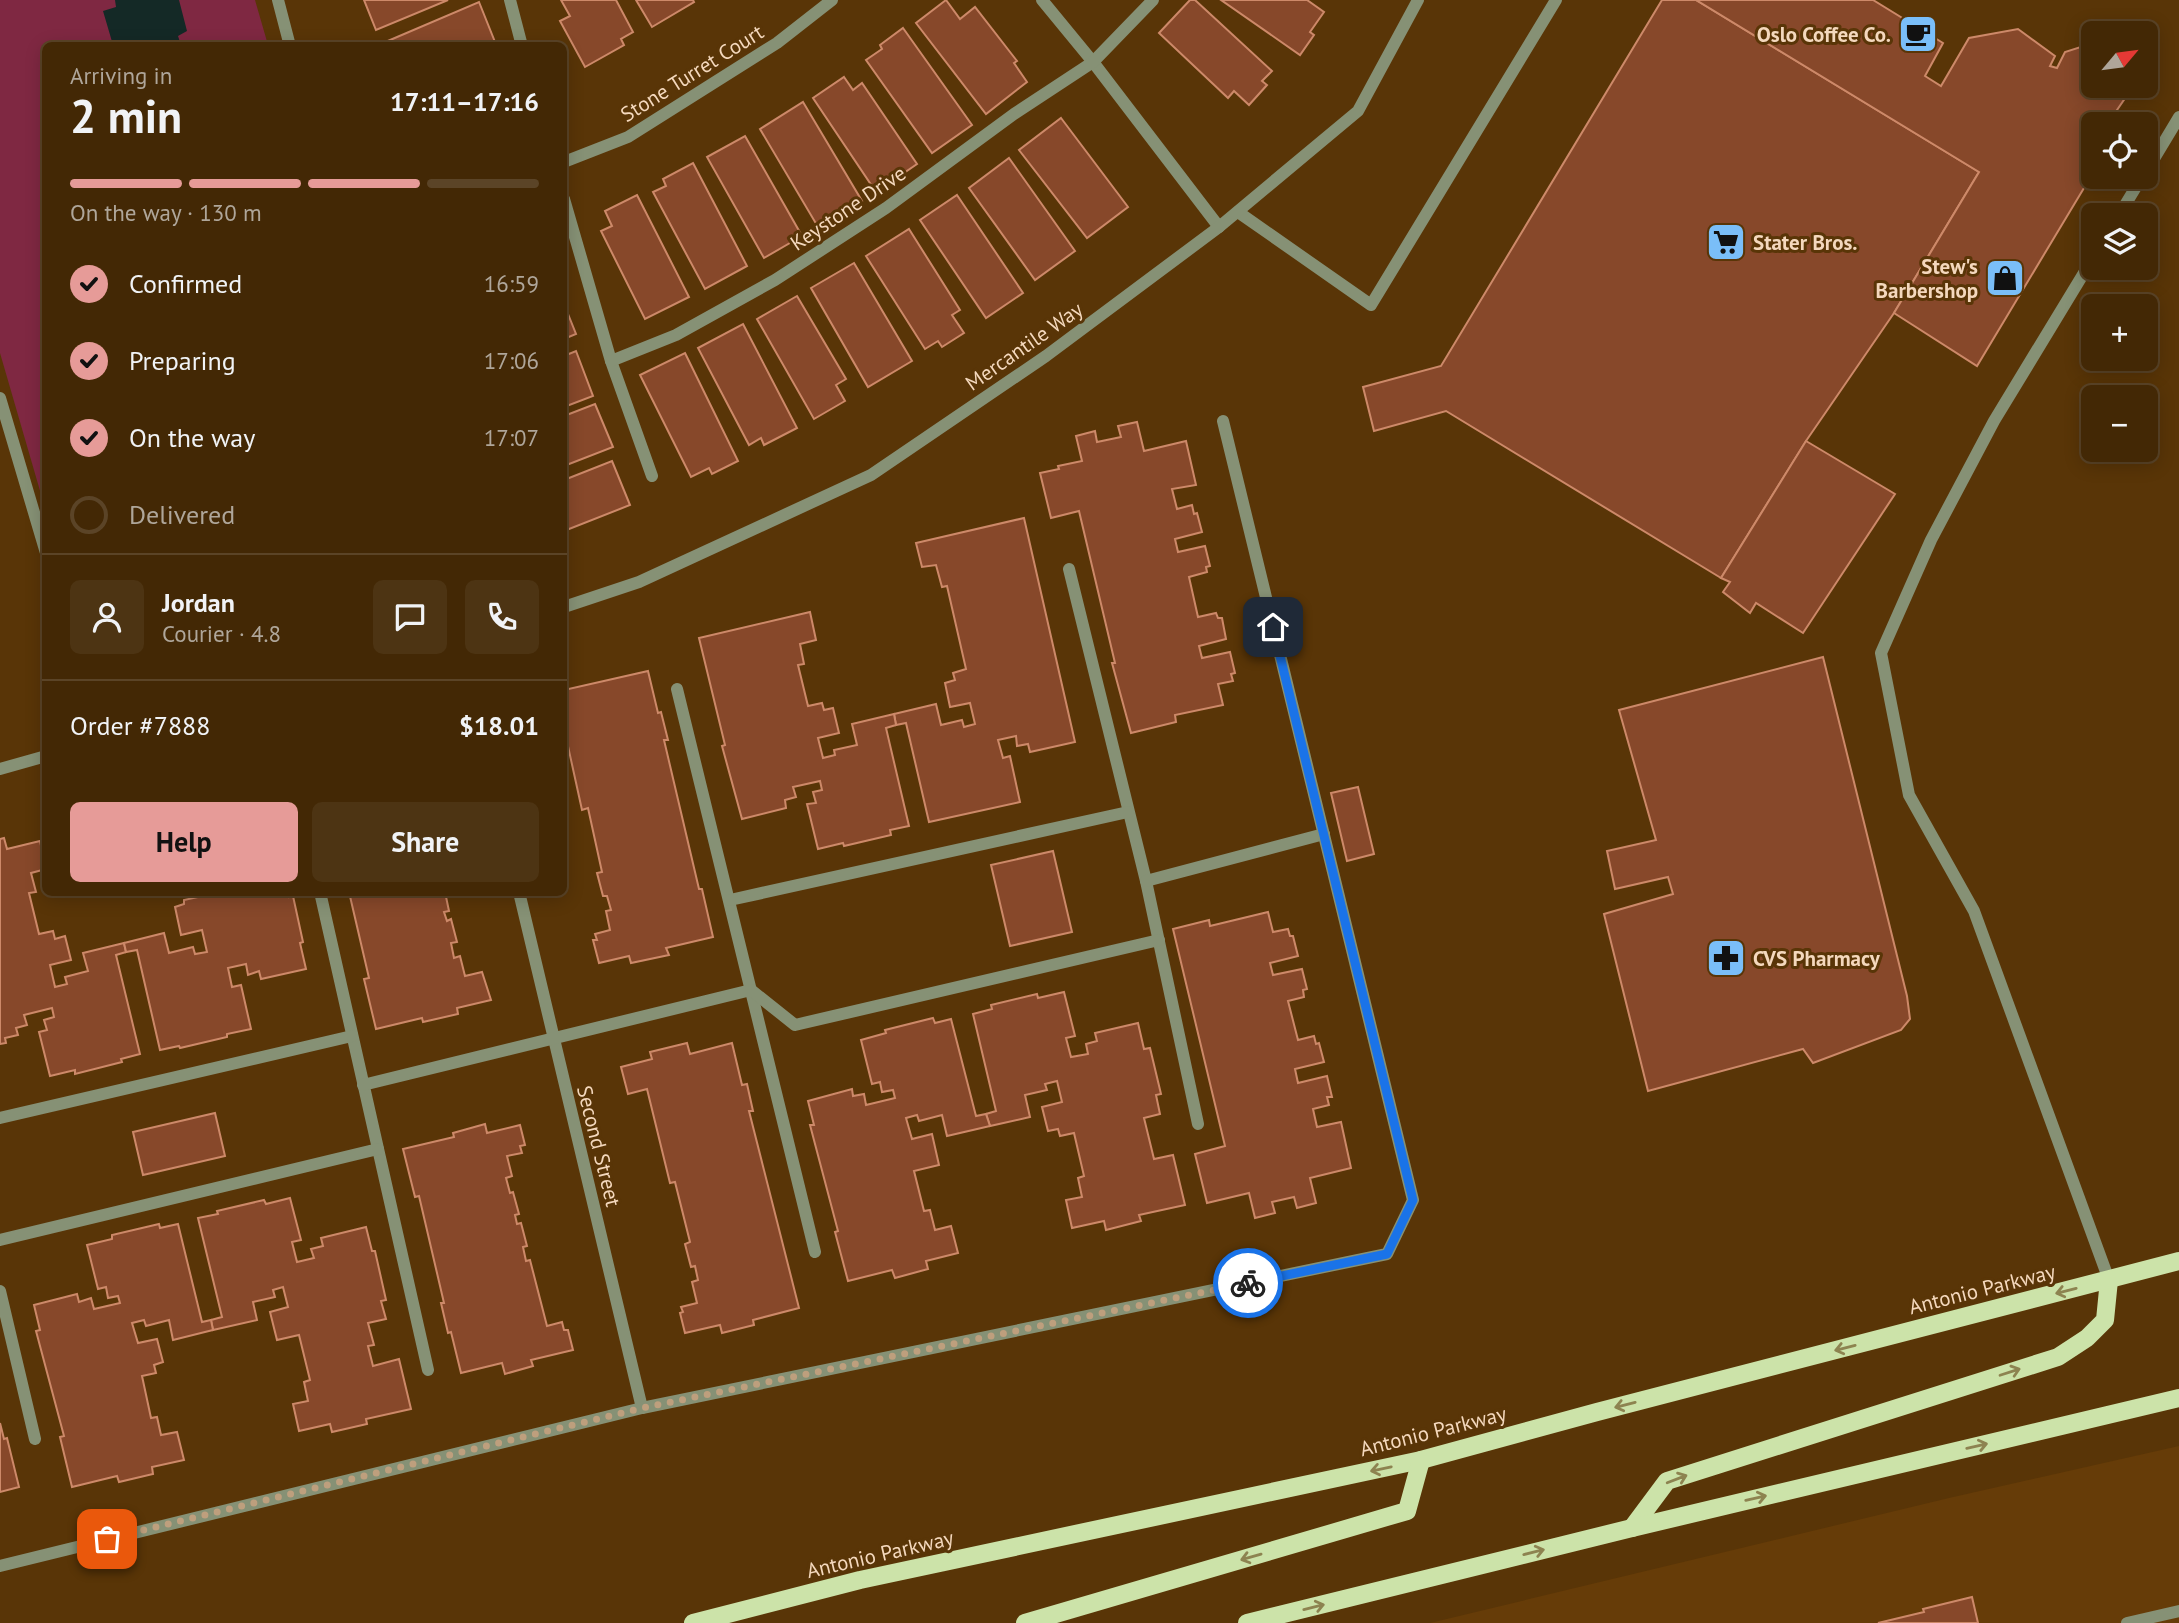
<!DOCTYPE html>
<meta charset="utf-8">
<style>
:root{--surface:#432805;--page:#4d3413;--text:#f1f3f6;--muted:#afa69a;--line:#5b4427;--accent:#e69b98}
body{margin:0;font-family:"PT Sans",sans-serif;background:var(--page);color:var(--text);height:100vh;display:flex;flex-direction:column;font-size:26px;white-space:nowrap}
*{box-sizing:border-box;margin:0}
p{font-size:23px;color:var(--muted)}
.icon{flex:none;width:38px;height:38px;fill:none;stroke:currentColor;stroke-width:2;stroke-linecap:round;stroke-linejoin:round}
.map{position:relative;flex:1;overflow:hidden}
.drawer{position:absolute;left:42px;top:42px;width:525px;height:854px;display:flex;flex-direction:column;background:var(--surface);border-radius:10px;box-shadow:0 4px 18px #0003,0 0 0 2px var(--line)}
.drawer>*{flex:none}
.needle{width:46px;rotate:61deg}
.fabs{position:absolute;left:2081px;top:21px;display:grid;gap:14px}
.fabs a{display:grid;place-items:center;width:77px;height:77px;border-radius:10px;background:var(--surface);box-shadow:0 4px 18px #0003,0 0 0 2px var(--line);font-size:35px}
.pin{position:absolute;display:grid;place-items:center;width:60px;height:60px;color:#fff;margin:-30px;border-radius:14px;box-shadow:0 4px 10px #0006}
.courier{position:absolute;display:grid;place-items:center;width:70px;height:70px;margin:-35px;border:5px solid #1a73e8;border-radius:50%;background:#fff;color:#222;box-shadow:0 2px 9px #0007}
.head em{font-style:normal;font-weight:600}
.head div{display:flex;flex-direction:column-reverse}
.head{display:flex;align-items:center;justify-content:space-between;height:119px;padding:0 28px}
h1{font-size:46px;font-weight:600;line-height:52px}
.bar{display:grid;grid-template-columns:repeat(4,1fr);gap:10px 7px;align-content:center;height:84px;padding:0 28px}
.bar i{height:9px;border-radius:5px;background:var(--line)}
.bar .selected{background:var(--accent)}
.bar p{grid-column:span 4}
.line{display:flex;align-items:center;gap:18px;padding:0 28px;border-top:2px solid var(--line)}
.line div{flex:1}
.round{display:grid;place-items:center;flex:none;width:74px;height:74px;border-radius:10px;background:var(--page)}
ol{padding:0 28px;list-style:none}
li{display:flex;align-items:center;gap:21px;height:77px}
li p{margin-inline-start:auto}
li .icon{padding:7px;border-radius:50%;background:var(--accent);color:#111;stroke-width:4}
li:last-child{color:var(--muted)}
li i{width:38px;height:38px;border:4px solid var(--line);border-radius:50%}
.button{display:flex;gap:14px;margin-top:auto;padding:14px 28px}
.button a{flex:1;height:80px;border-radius:10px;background:var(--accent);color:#111;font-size:28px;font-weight:600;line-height:80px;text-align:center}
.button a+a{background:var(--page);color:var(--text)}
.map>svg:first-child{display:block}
</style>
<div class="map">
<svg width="2179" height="1623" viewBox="0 0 2179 1623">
<rect width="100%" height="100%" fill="#593507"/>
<polygon fill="#663c08" points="2179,1446 2179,1623 1430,1623 1949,1498"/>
<polygon fill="#7f2842" points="0,0 255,0 268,45 46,46 45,508 0,353"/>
<polygon fill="#142926" points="115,0 179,0 187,31 178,36 181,45 113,45 103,11 116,7"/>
<g fill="#87482a" stroke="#cd8969" stroke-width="2">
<polygon points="364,0 448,0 376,30"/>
<polygon points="561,0 616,0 633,32 621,39 624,45 585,67 560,21 570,16"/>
<polygon points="636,0 693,0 694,2 652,27"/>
<polygon points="946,0 960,19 975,7 1017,61 1014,63 1027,82 986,114 916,23"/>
<polygon points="1190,0 1195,0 1272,71 1262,81 1267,85 1249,105 1234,91 1228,98 1159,33"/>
<polygon points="1221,0 1307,0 1324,12 1310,32 1314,35 1300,55"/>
<polygon points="1662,0 1696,0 1979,172 1894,313 1806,441 1721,578 1446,411 1374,431 1363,387 1441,366"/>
<polygon points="1696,0 1873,0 1943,43 1925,76 1941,86 1969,38 2018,29 2055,56 2050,66 2057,68 2065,52 2093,43 2093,86 2129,86 2130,91 2115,113 2125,119 2122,124 2093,124 2093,173 1977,366 1894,313 1979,172"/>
<polygon points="479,2 495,42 487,46 376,46"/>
<polygon points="903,28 972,125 932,153 866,60 882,49 880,45"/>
<polygon points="844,77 853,90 862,83 917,164 876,192 813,98"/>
<polygon points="803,102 862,201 818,227 760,129"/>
<polygon points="1061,118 1128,207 1087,238 1019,150"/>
<polygon points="745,136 802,236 764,258 707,157"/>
<polygon points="1009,158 1075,251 1035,280 969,188"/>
<polygon points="693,163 747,266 705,289 653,192 666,186 663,179"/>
<polygon points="637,195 689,297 645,319 601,231 612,226 605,211"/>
<polygon points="957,195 1023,293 986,318 920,220"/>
<polygon points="909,229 960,310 952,315 964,333 942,347 938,341 925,349 866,256"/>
<polygon points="854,263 912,361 868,387 811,288"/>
<polygon points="797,296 846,379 836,385 845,401 814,419 757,319"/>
<polygon points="564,304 576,334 564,339"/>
<polygon points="743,324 797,428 764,445 761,438 749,445 698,348"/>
<polygon points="576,351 593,396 564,407 564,356"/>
<polygon points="685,353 738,461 712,474 709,468 691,477 640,375"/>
<polygon points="595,404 613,447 564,466 564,416"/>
<polygon points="1137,422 1144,451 1186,441 1196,485 1172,489 1177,509 1192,505 1194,514 1197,513 1202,532 1175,539 1178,552 1205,546 1210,566 1206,567 1207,572 1189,577 1198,617 1216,613 1218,618 1222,618 1226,639 1199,646 1202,658 1230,652 1235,673 1231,674 1233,681 1218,684 1223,705 1175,715 1176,722 1131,733 1112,663 1115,663 1079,511 1051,518 1040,473 1059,469 1058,466 1082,461 1076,436 1095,431 1097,442 1121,437 1118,426"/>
<polygon points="1806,441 1895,494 1803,633 1756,603 1750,613 1723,592 1730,582 1721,578"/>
<polygon points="612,461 630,505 564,531 564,480"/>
<polygon points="1024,518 1075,742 1030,752 1028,744 1017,746 1016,736 998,740 1003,758 1010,756 1020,802 929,822 906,723 896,725 894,714 936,704 941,725 962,720 964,727 975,724 970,703 950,707 945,683 955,680 953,673 966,669 947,586 942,587 936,565 922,567 916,543"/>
<polygon points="810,612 816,640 800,644 804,664 798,665 808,706 822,703 824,710 833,708 839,733 818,738 823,758 835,755 834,750 857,745 852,724 894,714 896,725 886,728 909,826 890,830 891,835 844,846 843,843 818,849 807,804 816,803 813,792 822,790 820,781 793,787 796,797 785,800 786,808 742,819 722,746 725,745 699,638"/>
<polygon points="1823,657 1907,996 1910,1019 1901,1030 1813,1063 1803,1049 1648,1091 1604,914 1673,894 1668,877 1615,889 1607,851 1656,840 1619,710"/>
<polygon points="648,671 658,713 661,712 668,740 664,740 699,889 702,889 713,937 666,948 669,955 631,963 629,956 599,963 593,940 597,940 595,934 610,930 606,911 611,910 607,896 603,896 597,873 602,872 588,808 582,810 564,728 564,690"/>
<polygon points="1358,787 1374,854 1347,861 1331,793"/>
<polygon points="4,838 7,849 40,841 46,869 31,873 36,892 29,893 39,934 53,931 55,939 65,936 71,960 50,965 55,987 67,984 65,977 88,971 83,953 124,943 126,952 116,955 140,1054 121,1059 122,1062 75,1074 75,1070 50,1076 39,1032 47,1030 44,1020 54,1017 52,1008 24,1015 27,1025 16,1028 18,1035 5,1038 6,1043 0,1044 0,839"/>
<polygon points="1053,851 1072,932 1010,946 991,865"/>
<polygon points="197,892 288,892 289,897 293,896 303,942 300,943 306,969 261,979 259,971 248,975 246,964 228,968 232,987 241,985 251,1029 227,1034 227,1037 180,1048 179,1046 160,1050 137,950 126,952 124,943 164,933 169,953 193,947 195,954 207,952 202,930 181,935 175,907 184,904 184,900 198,897"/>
<polygon points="349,892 445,892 449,911 444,912 447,921 451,919 457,942 451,943 454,958 460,956 465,976 482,972 491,1000 457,1008 458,1014 423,1022 422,1018 376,1029 364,979 369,978"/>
<polygon points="1268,912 1273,932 1288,929 1290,936 1293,936 1298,956 1270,963 1273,975 1302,969 1307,989 1303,990 1304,997 1288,1001 1298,1040 1314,1036 1316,1044 1319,1043 1324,1062 1295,1069 1298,1083 1327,1076 1332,1097 1327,1097 1329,1105 1313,1109 1317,1127 1341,1122 1351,1168 1310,1178 1316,1203 1297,1208 1294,1197 1272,1202 1275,1213 1255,1218 1249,1193 1207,1203 1195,1154 1225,1146 1173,929 1209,920 1210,926"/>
<polygon points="1064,992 1075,1036 1066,1038 1071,1057 1088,1054 1086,1044 1097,1041 1095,1033 1138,1023 1144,1049 1150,1048 1161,1094 1156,1095 1160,1114 1144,1118 1154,1159 1173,1155 1185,1205 1139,1215 1141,1221 1106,1230 1104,1221 1072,1228 1066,1200 1082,1197 1078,1178 1084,1176 1074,1133 1060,1136 1058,1129 1048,1131 1042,1107 1062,1102 1057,1081 1045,1084 1047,1090 1025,1095 1030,1117 990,1126 986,1114 996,1111 973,1014 992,1009 991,1005 1037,994 1038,998"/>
<polygon points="933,1018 935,1023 951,1019 976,1116 986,1114 990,1126 947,1136 942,1115 919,1121 917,1115 906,1118 912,1139 932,1134 939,1165 914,1171 924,1211 930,1210 935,1230 951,1226 958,1253 926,1261 928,1269 895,1278 892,1270 848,1281 835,1232 838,1231 810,1125 814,1125 808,1101 852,1089 853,1096 864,1094 866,1105 895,1098 893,1090 882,1092 880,1082 872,1084 861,1040 886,1033 885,1030"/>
<polygon points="687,1043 690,1054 732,1043 742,1085 747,1084 753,1111 749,1111 799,1308 753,1320 754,1325 722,1333 720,1325 685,1333 680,1313 683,1312 681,1307 697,1303 692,1282 698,1280 695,1266 691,1267 685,1244 690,1242 675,1182 670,1183 647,1089 628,1094 621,1067 652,1059 650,1052"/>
<polygon points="215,1113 225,1156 143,1175 133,1132"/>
<polygon points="485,1124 487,1133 520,1125 525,1145 520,1146 522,1153 507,1156 512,1176 506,1178 510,1193 513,1192 519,1214 515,1215 517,1224 521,1223 527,1246 523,1247 526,1261 530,1260 547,1326 562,1322 564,1330 568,1330 573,1350 531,1360 533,1366 505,1374 502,1363 461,1373 451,1332 448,1333 441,1303 444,1303 419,1196 415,1197 403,1149 454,1137 453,1133"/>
<polygon points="290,1198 301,1240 292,1242 297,1262 314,1258 311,1249 323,1246 321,1238 366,1227 372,1251 375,1251 386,1300 381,1301 386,1319 368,1323 374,1345 368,1346 373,1366 399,1359 411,1409 366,1419 367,1424 332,1432 330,1424 299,1431 293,1404 308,1401 304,1382 310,1380 299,1335 277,1340 270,1312 288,1307 283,1287 273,1290 275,1297 253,1302 257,1320 213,1330 211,1320 222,1317 198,1218 218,1214 217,1211 264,1200 266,1204"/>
<polygon points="159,1224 160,1228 178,1224 202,1322 211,1320 213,1330 173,1340 169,1320 146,1326 144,1320 132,1323 138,1343 157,1339 163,1362 154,1365 156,1373 142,1376 151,1418 157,1417 161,1435 177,1432 184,1460 152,1467 153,1474 119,1482 117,1476 72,1487 60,1437 64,1436 36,1331 40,1330 34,1305 77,1294 79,1302 91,1298 94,1309 120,1303 118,1296 108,1298 106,1287 98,1289 87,1245 112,1239 112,1235"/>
<polygon points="0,1423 4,1439 7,1438 19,1487 0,1492"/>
<polygon points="1972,1597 1978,1623 1878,1623 1924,1612 1923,1609"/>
</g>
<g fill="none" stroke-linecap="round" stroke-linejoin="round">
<g stroke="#869175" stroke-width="12">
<polyline points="278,0 290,46"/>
<polyline points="510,0 522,46"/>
<polyline points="1042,0 1093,62 1219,227"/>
<polyline points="564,162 628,137 777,43 832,0"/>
<polyline points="2146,172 2179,117"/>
<polyline points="564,199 611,361 652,476"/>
<polyline points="1238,212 1371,305 1556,0"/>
<polyline points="2119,215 2142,177"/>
<polyline points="2093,258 1994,421 1931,540 1881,653 1909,795 1974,911 2109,1280"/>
<polyline points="611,361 676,335 775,280 886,208 1014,114 1093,62 1153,0"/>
<polyline points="0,398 46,553"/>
<polyline points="1069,569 1146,881 1198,1124"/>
<polyline points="564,607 639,582 871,475 1046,356 1219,227 1358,111 1418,0"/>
<polyline points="677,689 815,1252"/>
<polyline points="0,769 46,756"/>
<polyline points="1146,881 1324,834"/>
<polyline points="320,892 428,1370"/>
<polyline points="519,892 642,1408"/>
<polyline points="730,900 1128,812"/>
<polyline points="363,1085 751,990 795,1025 1159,940"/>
<polyline points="0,1118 352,1036"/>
<polyline points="0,1240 378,1149"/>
<polyline points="0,1291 35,1439"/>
<polyline points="0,1566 642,1408 1387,1254 1413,1200 1223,421"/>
<polyline points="2127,1623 2179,1611"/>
</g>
<g stroke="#cce3a9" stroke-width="18">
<polyline points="1632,1528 1667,1481 2058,1357 2087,1338 2105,1320 2109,1280"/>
<polyline points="693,1623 860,1580 1421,1460 1597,1412 2179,1261"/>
<polyline points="1025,1623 1407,1511 1421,1460"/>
<polyline points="1247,1623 1632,1528 2179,1398"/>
</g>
</g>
<defs><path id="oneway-shaft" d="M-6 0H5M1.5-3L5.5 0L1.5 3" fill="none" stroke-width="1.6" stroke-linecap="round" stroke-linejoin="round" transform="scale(1.75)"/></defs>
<g stroke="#8d8350">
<use href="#oneway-shaft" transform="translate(2066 1291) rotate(166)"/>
<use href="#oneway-shaft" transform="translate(1845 1348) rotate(166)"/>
<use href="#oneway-shaft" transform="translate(2010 1372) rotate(-18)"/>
<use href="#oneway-shaft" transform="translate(1625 1405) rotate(166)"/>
<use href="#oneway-shaft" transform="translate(1977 1446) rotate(-13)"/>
<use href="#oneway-shaft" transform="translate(1381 1469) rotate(168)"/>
<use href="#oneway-shaft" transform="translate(1677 1479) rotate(-21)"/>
<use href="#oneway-shaft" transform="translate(1756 1498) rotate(-13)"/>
<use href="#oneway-shaft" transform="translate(1534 1552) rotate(-14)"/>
<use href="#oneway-shaft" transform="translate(1251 1557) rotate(164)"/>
<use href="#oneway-shaft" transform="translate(1314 1607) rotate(-14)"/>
</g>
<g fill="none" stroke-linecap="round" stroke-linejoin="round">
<polyline stroke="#be9f7d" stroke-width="7" stroke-dasharray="0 12.6" points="107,1539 642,1408 1248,1283"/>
<polyline stroke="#1a73e8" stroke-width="9" points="1248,1283 1387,1254 1413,1200 1273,627"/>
</g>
<defs>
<g id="cafe-square" transform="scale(2.0125)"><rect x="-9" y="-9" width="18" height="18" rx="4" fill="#7abef8" stroke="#593507"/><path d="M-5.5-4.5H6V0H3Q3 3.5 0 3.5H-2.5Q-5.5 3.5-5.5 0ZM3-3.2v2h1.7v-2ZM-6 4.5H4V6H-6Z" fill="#111"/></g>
<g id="supermarket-square" transform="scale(2.0125)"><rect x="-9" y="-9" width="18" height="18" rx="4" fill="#7abef8" stroke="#593507"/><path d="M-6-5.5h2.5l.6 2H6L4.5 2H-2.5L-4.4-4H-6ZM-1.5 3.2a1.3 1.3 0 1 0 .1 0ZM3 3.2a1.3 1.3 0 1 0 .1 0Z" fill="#111"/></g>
<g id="shop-square" transform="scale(2.0125)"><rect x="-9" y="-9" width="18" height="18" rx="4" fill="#7abef8" stroke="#593507"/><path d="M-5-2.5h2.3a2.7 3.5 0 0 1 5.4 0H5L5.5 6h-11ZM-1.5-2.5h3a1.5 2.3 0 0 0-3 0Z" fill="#111"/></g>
<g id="pharmacy-square" transform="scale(2.0125)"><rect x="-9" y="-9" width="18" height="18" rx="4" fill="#7abef8" stroke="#593507"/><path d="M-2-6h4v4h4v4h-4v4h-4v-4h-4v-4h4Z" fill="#111"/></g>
</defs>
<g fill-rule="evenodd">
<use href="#cafe-square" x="1918" y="34"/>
<use href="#supermarket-square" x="1726" y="242"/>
<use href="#shop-square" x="2005" y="278"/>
<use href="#pharmacy-square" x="1726" y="958"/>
</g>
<g text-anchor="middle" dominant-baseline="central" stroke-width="6" stroke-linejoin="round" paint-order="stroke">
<g font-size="21" font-weight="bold" fill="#f4d8bd" stroke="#593507" text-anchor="end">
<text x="1891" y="34">Oslo Coffee Co.</text>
<text x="1753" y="242" text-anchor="start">Stater Bros.</text>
<text x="1978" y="266">Stew's<tspan x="1978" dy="24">Barbershop</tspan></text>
<text x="1753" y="958" text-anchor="start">CVS Pharmacy</text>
</g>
<g font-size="21" fill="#f4d8bd" stroke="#593507">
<text transform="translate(692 73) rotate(-32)">Stone Turret Court</text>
<text transform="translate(848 208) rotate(-34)">Keystone Drive</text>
<text transform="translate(1024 346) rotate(-35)">Mercantile Way</text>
<text transform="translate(599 1146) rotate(76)">Second Street</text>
<text transform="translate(1982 1289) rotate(-14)">Antonio Parkway</text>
<text transform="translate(1433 1431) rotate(-14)">Antonio Parkway</text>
<text transform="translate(880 1554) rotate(-13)">Antonio Parkway</text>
</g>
</g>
</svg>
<div class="fabs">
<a><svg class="needle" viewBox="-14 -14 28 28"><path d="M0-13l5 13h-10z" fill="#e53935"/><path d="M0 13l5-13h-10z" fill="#afa69a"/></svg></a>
<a><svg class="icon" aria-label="locate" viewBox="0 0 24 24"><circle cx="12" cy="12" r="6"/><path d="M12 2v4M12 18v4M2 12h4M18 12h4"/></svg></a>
<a><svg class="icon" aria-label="layers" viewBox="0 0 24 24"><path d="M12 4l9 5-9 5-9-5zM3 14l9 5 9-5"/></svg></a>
<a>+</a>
<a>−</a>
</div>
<div class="pin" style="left:107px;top:1539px;background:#ea580c"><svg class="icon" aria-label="bag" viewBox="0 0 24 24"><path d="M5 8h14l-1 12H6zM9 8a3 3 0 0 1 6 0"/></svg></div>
<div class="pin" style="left:1273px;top:627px;background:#1f2937"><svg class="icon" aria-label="home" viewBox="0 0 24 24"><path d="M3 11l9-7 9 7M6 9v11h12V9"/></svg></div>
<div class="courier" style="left:1248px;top:1283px"><svg class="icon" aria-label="bike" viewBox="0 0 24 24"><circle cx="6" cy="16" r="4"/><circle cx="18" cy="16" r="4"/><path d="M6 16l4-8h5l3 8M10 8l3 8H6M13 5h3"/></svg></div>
<section class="drawer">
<div class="head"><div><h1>2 min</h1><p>Arriving in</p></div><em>17:11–17:16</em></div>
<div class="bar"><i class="selected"></i><i class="selected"></i><i class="selected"></i><i></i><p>On the way · 130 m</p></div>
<ol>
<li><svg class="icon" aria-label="check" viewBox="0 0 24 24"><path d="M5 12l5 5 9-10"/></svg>Confirmed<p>16:59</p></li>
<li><svg class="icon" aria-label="check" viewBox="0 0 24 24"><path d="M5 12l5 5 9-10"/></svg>Preparing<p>17:06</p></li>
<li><svg class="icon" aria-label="check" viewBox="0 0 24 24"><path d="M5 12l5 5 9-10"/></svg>On the way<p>17:07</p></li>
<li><i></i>Delivered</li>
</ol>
<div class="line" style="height:126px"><a class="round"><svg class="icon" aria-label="person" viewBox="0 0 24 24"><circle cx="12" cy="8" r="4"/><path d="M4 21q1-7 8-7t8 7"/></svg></a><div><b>Jordan</b><p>Courier · 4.8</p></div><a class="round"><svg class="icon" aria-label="chat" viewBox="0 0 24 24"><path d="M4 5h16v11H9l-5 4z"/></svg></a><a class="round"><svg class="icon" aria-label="phone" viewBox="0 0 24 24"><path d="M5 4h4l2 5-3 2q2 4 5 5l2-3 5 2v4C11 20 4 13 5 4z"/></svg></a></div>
<div class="line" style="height:91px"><div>Order #7888</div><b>$18.01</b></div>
<div class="button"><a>Help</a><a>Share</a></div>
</section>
</div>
